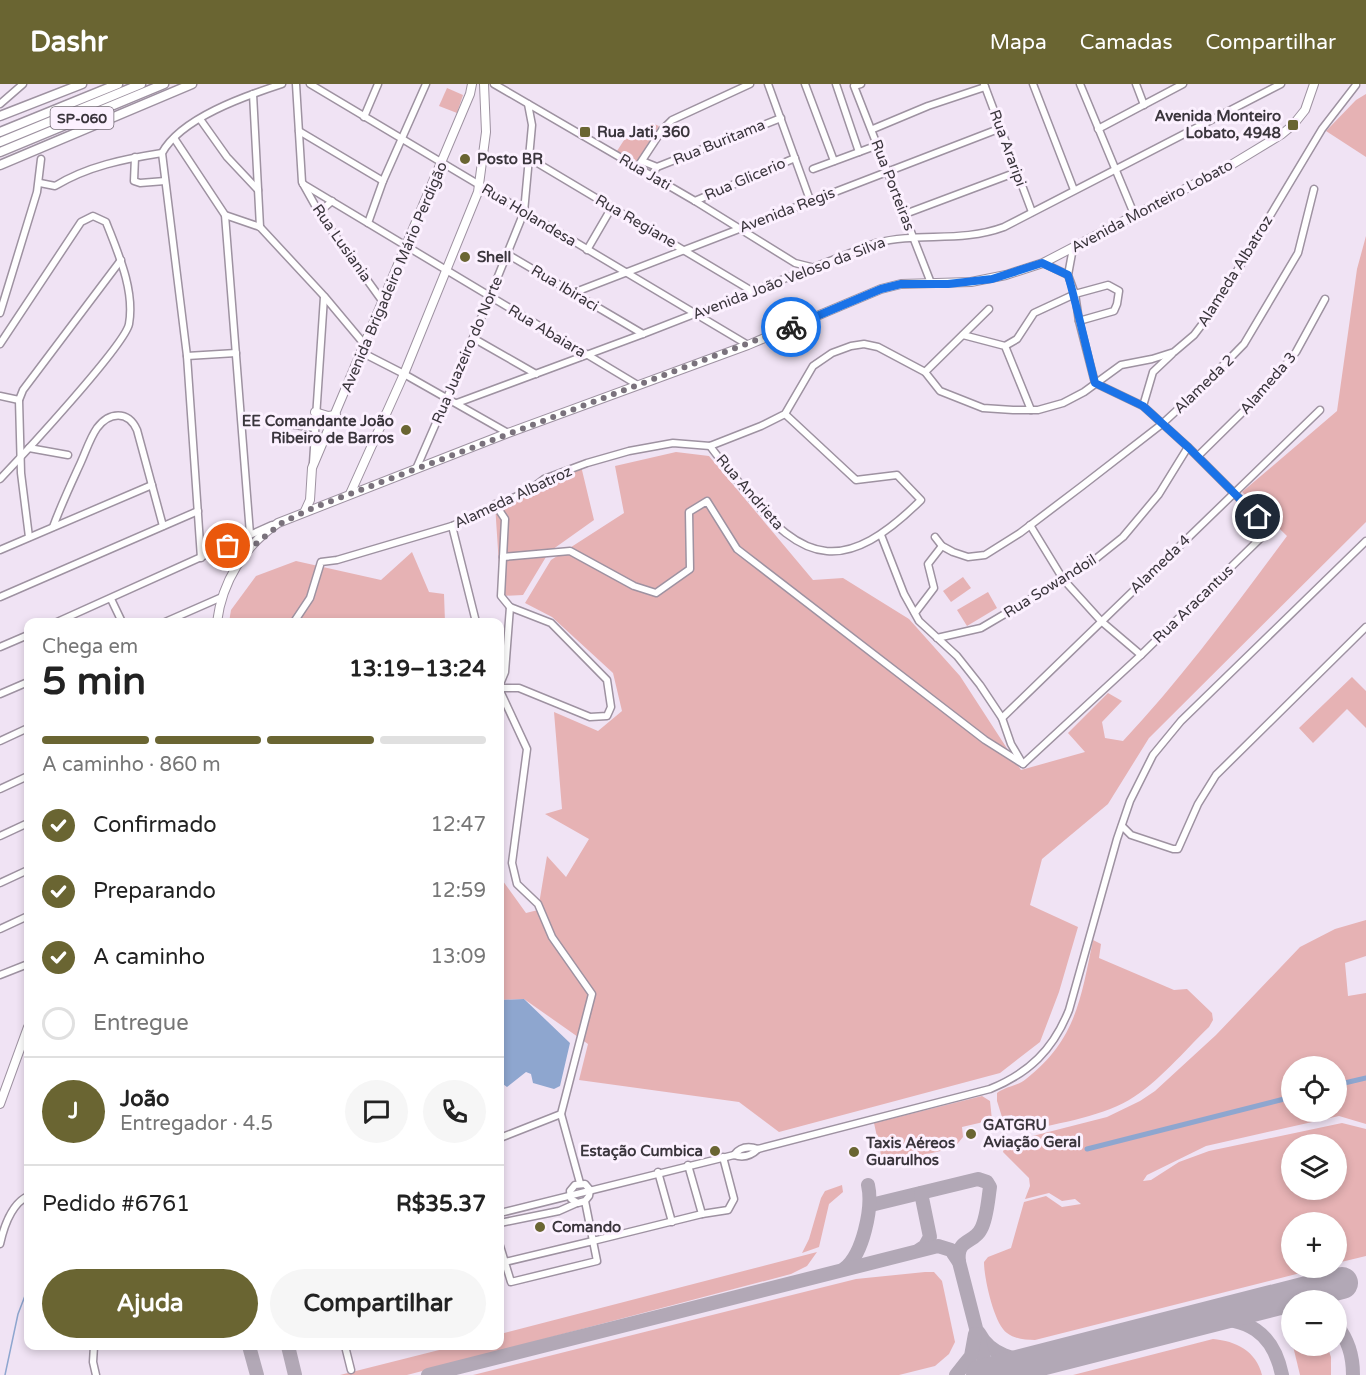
<!DOCTYPE html>
<html lang="pt">
<meta charset="utf-8">
<style>
:root{--surface:#fff;--page:#f6f6f6;--text:#222;--muted:#767676;--line:#e0e0e0;--accent:#6a6532}
body{margin:0;font-family:"Varela Round",sans-serif;background:var(--page);color:var(--text);height:100vh;display:flex;flex-direction:column;font-size:22px;white-space:nowrap}
*{box-sizing:border-box;margin:0}
p{font-size:20px;color:var(--muted)}
.icon{flex:none;width:33px;height:33px;fill:none;stroke:currentColor;stroke-width:2;stroke-linecap:round;stroke-linejoin:round}
.map{position:relative;flex:1;overflow:hidden}
.details{position:absolute;left:24px;top:534px;width:480px;height:732px;display:flex;flex-direction:column;background:var(--surface);border-radius:12px;box-shadow:0 3px 9px #0003}
.details>*{flex:none}
.tools{position:absolute;left:1281px;top:972px;display:grid;gap:12px}
.tools a{display:grid;place-items:center;width:66px;height:66px;border-radius:50%;background:var(--surface);box-shadow:0 3px 9px #0003;font-size:30px}
.pin{position:absolute;display:grid;place-items:center;width:51px;height:51px;color:#fff;margin:-26px;border:3px solid #fff;border-radius:50%;box-shadow:0 2px 6px #0007}
.courier{position:absolute;display:grid;place-items:center;width:60px;height:60px;margin:-30px;border:4px solid #1a73e8;border-radius:50%;background:#fff;color:#222;box-shadow:0 2px 8px #0007}
.overview em{font-style:normal;font-weight:800}
.overview div{display:flex;flex-direction:column-reverse}
.overview{display:flex;align-items:center;justify-content:space-between;height:102px;padding:0 18px}
h1{font-size:39px;font-weight:800;line-height:45px}
.bar{display:grid;grid-template-columns:repeat(4,1fr);gap:9px 6px;align-content:center;height:72px;padding:0 18px}
.bar i{height:8px;border-radius:4px;background:var(--line)}
.bar .current{background:var(--accent)}
.bar p{grid-column:span 4}
.line{display:flex;align-items:center;gap:15px;padding:0 18px;border-top:2px solid var(--line)}
.line div{flex:1}
.round{display:grid;place-items:center;flex:none;width:63px;height:63px;border-radius:32px;background:var(--page)}
ol{padding:0 18px;list-style:none}
li{display:flex;align-items:center;gap:18px;height:66px}
li p{margin-inline-start:auto}
li .icon{padding:6px;border-radius:50%;background:var(--accent);color:#fff;stroke-width:4}
li:last-child{color:var(--muted)}
li i{width:33px;height:33px;border:3px solid var(--line);border-radius:50%}
.action{display:flex;gap:12px;margin-top:auto;padding:12px 18px}
.action a{flex:1;height:69px;border-radius:36px;background:var(--accent);color:#fff;font-size:24px;font-weight:800;line-height:69px;text-align:center}
.action a+a{background:var(--page);color:var(--text)}
header{display:flex;align-items:center;gap:36px;box-sizing:border-box;height:84px;padding:0 30px;background:var(--accent);color:#fff}
header strong{font-size:28px}
nav{display:flex;gap:33px;margin-inline-start:auto;font-size:21px}
.map>svg:first-child{display:block}
</style>
<header>
<strong>Dashr</strong>
<nav><a>Mapa</a><a>Camadas</a><a>Compartilhar</a></nav>
</header>
<div class="map">
<svg width="1366" height="1291" viewBox="0 0 1366 1291">
<rect width="100%" height="100%" fill="#f0e3f4"/>
<g fill="#e6b2b4" fill-rule="evenodd">
<polygon points="447,4 463,11 457,29 439,22"/>
<polygon points="1366,10 1366,73 1326,47 1356,16"/>
<polygon points="654,40 659,42 637,78 617,67 626,53"/>
<path d="M1366,152v286l-217,216 -41,66 -66,55 -12,46 48,22 -19,65 -19,50 -40,31 -221,59 -40,-30 -160,-22 9,-36 -64,-45 -24,1v-123l26,36 12,-3 9,-54 19,21 23,-38 -44,-25 17,-5 -8,-97 44,19 24,-20 -9,-38 -61,-56 -27,-14 26,-43 73,-47 -9,-47 61,-14 33,4 104,124 30,-2 66,41 51,57 61,94 64,-18 -17,-19 40,-40 14,8 -20,21 3,16 18,3c60,-64 112,-135 164,-205l-45,-44 95,-81 20,-142z"/>
<polygon points="581,382 594,436 549,468 523,511 501,512 495,420"/>
<polygon points="412,468 429,508 444,510 445,538 229,538 231,526 256,492 296,477 381,496"/>
<polygon points="963,493 971,504 951,518 943,507"/>
<polygon points="988,508 997,524 967,542 957,526"/>
<polygon points="1352,593 1366,607 1366,644 1347,625 1313,659 1299,644"/>
<path d="M1366,836v36l-21,7 3,33 18,-3v131l-27,-8 -133,30 -59,29 -4,6 8,-1 28,-18 30,-11 133,-28 24,6v127l-29,7 -1,-41h-44v46h28l-285,72c-10,0 -20,-1 -28,-7 -13,-9 -23,-55 -23,-71l4,-5 23,-9 13,-46 22,-6 16,11 19,-3 -6,-5 -13,2 -13,-8 -24,6 5,-13 -1,-8 -26,-26 2,-9 102,-26 33,-16 15,-10 61,-56 84,-88 35,-18zM1292,982h44v46h-44zM1292,1060h44v46h-44z"/>
<path d="M1093,856l8,4 -2,14 75,32 13,-1 25,24 1,7 -4,7c-25,24 -50,55 -80,73 -31,18 -77,24 -112,33l-5,-18 -10,2 -5,-16v-8c9,-7 21,-7 29,-14 50,-39 55,-81 67,-139z"/>
<polygon points="982,1012 990,1017 992,1036 962,1043 963,1053 954,1064 883,1080 874,1039"/>
<polygon points="842,1101 843,1108 829,1120 819,1163 802,1169 809,1155 821,1114 825,1107"/>
<polygon points="817,1168 807,1182 791,1190 407,1291 340,1291 455,1262 500,1262 500,1250"/>
<polygon points="925,1188 934,1188 942,1197 955,1258 949,1270 935,1282 899,1291 473,1291 856,1195"/>
<path d="M1213,1255c23,2 43,12 49,36h-189z"/>
<polygon points="1293,1262 1327,1262 1331,1273 1331,1291 1300,1291"/>
</g>
<polygon fill="#8ea6cf" points="524,915 570,959 560,1002 554,1005 533,999 531,990 526,988 507,1003 500,998 500,916"/>
<g fill="none" stroke-linecap="round" stroke-linejoin="round">
<polyline stroke="#8ea6cf" stroke-width="1.5" points="5,1291 18,1230 28,1204"/>
<g stroke="#8ea6cf" stroke-width="5">
<polyline points="1336,1001 1366,994"/>
<polyline points="1087,1065 1292,1013"/>
</g>
<g stroke="#b2a8b6" stroke-width="14">
<path d="M871,1121l107,-26 9,3 3,5c-2,13 -3,31 -9,42 -7,15 -25,9 -22,33"/>
<polyline points="919,1166 925,1162 930,1153 921,1109"/>
<path d="M844,1185c19,-14 29,-62 24,-84"/>
<polyline points="1271,1217 1294,1216"/>
<path d="M1205,1234c42,0 68,13 77,57"/>
<path d="M1336,1240c12,16 17,31 17,51"/>
<path d="M979,1249c12,23 36,27 59,28"/>
<polyline points="249,1262 257,1291"/>
<polyline points="288,1262 295,1291"/>
<polyline points="428,1291 938,1162 951,1166 959,1178 988,1291"/>
<polyline points="956,1291 971,1272 975,1250"/>
<polyline points="1015,1291 1038,1277"/>
</g>
<polyline stroke="#b2a8b6" stroke-width="32" points="982,1291 1342,1199"/>
<g stroke="#9e92a1" stroke-width="9">
<g id="minor">
<polyline points="296,0 302,98 321,132 383,218"/>
<polyline points="310,0 748,261"/>
<polyline points="494,0 695,117 795,179 811,183"/>
<polyline points="768,0 810,116"/>
<polyline points="805,0 834,77"/>
<polyline points="836,0 859,68"/>
<polyline points="861,0 854,2 931,199"/>
<polyline points="984,0 1032,128"/>
<polyline points="1033,0 1074,106"/>
<polyline points="1080,0 1134,130"/>
<polyline points="1136,0 1144,21"/>
<polyline points="253,10 260,143"/>
<polyline points="0,20 23,0"/>
<polyline points="364,33 378,0"/>
<polyline points="200,35 227,73 258,106"/>
<polyline points="873,45 928,22 985,3"/>
<polyline points="1098,45 1183,0"/>
<polyline points="299,47 383,97"/>
<polyline points="174,54 225,131 250,450"/>
<polyline points="135,73 134,97 140,99 165,97"/>
<polyline points="529,74 752,207"/>
<polyline points="642,77 657,83"/>
<polyline points="637,84 662,46 672,36 750,0"/>
<polyline points="813,85 878,61"/>
<polyline points="651,92 657,83 781,34"/>
<path d="M40,99l15,3c33,-20 69,-27 107,-33"/>
<polyline points="303,100 636,300"/>
<polyline points="695,117 795,74"/>
<polyline points="905,130 1017,88"/>
<polyline points="225,131 260,143 324,212 365,261"/>
<polyline points="321,132 323,125 332,117"/>
<polyline points="368,139 383,97 426,0"/>
<polyline points="587,166 612,123"/>
<polyline points="507,170 643,250"/>
<polyline points="1043,179 1068,191"/>
<polyline points="573,209 1001,44"/>
<polyline points="0,229 37,108 41,75"/>
<polyline points="963,251 1005,262 1031,326"/>
<polyline points="473,254 536,290"/>
<path d="M0,260l81,-122 12,-6 13,6c12,31 29,68 23,102 -4,21 -108,133 -129,155"/>
<polyline points="1005,262 1017,255 1034,229 1075,210 1108,201 1119,207 1117,220 1114,227 1079,237"/>
<polyline points="361,268 404,290 508,349"/>
<polyline points="187,272 236,269"/>
<polyline points="925,288 989,225"/>
<polyline points="0,312 19,316"/>
<path d="M457,319l186,-69 233,-91c43,-11 85,0 128,-16l277,-143"/>
<polyline points="1143,322 1153,288 1172,270"/>
<polyline points="283,339 314,344"/>
<path d="M710,362c10,14 21,26 32,40 62,82 105,87 179,14l-24,-25 -41,5 -71,-66"/>
<polyline points="29,364 68,371"/>
<polyline points="1198,372 1266,305 1296,268 1325,215"/>
<polyline points="313,379 324,213"/>
<polyline points="416,385 473,254 524,128 532,41 528,20"/>
<polyline points="495,420 505,435 501,512 510,523 551,539 607,596 611,623 607,632 590,633 519,604 500,604"/>
<polyline points="1030,441 1063,495 1101,537 1141,571"/>
<polyline points="452,442 476,538"/>
<path d="M53,443c8,-22 18,-43 28,-65 5,-11 9,-24 16,-34 12,-16 31,-18 40,2l26,96"/>
<polyline points="881,451 904,510 919,537 957,572 980,601 1002,634 1011,660 1021,677"/>
<polyline points="29,453 21,389 19,316 23,306 121,176"/>
<polyline points="935,453 942,462 953,468 968,473 985,471 1020,449 1082,402 1162,340 1201,304 1244,260 1298,169 1314,105"/>
<polyline points="229,462 241,463 247,467"/>
<polyline points="0,466 152,401"/>
<polyline points="503,473 570,467 634,502 656,509 690,485 689,428 707,417 737,465 985,656 1023,680"/>
<path d="M201,474l-14,-202 -25,-203c19,-35 83,-57 120,-69"/>
<polyline points="0,513 198,427"/>
<polyline points="111,515 122,538"/>
<polyline points="915,529 934,504 928,480 942,462"/>
<polyline points="57,538 272,441"/>
<polyline points="165,538 222,513"/>
<polyline points="294,538 310,514 321,478 337,476 452,442 528,407 544,395 587,379 629,367 673,359 710,362 761,342 785,330 813,282 832,269 851,262 864,260 878,263 925,288 940,307 983,324 1013,326 1038,326 1063,319 1084,308 1121,281 1152,275 1174,268 1194,251 1216,222 1322,45 1356,1"/>
<polyline points="937,554 981,544 1088,481 1123,453 1159,410 1188,363"/>
<polyline points="0,563 28,551"/>
<polyline points="500,600 505,588 510,523"/>
<polyline points="500,607 527,665 512,779 517,800 538,820 552,853 592,910 561,1030 500,1054"/>
<polyline points="0,610 28,598"/>
<polyline points="1002,634 1320,326"/>
<polyline points="0,657 28,644"/>
<polyline points="1023,680 1141,571 1270,445 1188,363 1143,322 1095,299 1079,237 1075,210 1068,191 1073,164"/>
<polyline points="0,705 28,692"/>
<polyline points="1122,742 1131,751 1173,765 1178,765 1198,720 1216,691 1366,543"/>
<polyline points="0,752 28,739"/>
<polyline points="0,799 28,786"/>
<polyline points="0,845 28,832"/>
<polyline points="0,891 28,880"/>
<polyline points="561,1030 580,1099"/>
<path d="M734,1071c6,-8 15,-9 24,-6l232,-60c39,-16 63,-39 79,-79l48,-171 13,-38 23,-46 28,-34 185,-180"/>
<polyline points="688,1081 702,1130"/>
<polyline points="658,1088 672,1138"/>
<polyline points="585,1117 578,1119 571,1115 570,1107 575,1101 585,1100 590,1106 589,1112 585,1117 593,1157 702,1130 728,1126 734,1115 723,1073"/>
<path d="M500,1129l234,-58c9,3 17,1 24,-6"/>
<polyline points="500,1139 559,1127 577,1119"/>
<path d="M0,1160c4,-18 11,-40 28,-48"/>
<polyline points="500,1162 511,1198 597,1177 593,1157 505,1178 500,1176"/>
<polyline points="94,1262 93,1278 96,1291"/>
<polyline points="345,1262 351,1286"/>
</g>
</g>
<g stroke="#9e92a1" stroke-width="10">
<g id="major">
<polyline points="315,328 328,332 336,331"/>
<polyline points="350,410 404,290 478,108 486,48 484,0"/>
<polyline points="305,427 310,416 312,384 470,10 472,0"/>
<path d="M217,538c5,-40 27,-76 61,-99l230,-90 240,-88 133,-56 20,-5 70,-2 35,-7 37,-12 188,-98 51,-31 11,-9 12,-15 9,-26"/>
<polyline points="0,1020 28,943"/>
</g>
</g>
<g stroke="#9e92a1" stroke-width="11">
<g id="highway">
<polyline points="0,32 82,0"/>
<polyline points="0,48 118,0"/>
<polyline points="0,58 141,0"/>
<polyline points="0,68 164,0"/>
<polyline points="0,81 192,0"/>
</g>
</g>
<use href="#minor" stroke="#fff" stroke-width="6"/>
<use href="#major" stroke="#fff" stroke-width="8"/>
<use href="#highway" stroke="#fff" stroke-width="8"/>
</g>
<g fill="none" stroke-linecap="round" stroke-linejoin="round">
<polyline stroke="#7a727c" stroke-width="6" stroke-dasharray="0 10.8" points="228,462 241,463 247,467 283,438 313,424 791,243"/>
<path stroke="#1a73e8" stroke-width="8" d="M791,243l90,-38 20,-5h47l44,-5 50,-16 26,12c10,36 18,72 27,108l48,23 45,41 70,70"/>
</g>
<g fill="#6a6532" stroke="#fcf1ff" stroke-width="2">
<rect x="1287" y="35" width="12" height="12" rx="3"/>
<rect x="579" y="42" width="12" height="12" rx="3"/>
<circle cx="465" cy="75" r="6"/>
<circle cx="465" cy="173" r="6"/>
<circle cx="406" cy="346" r="6"/>
<circle cx="971" cy="1050" r="6"/>
<circle cx="715" cy="1067" r="6"/>
<circle cx="854" cy="1068" r="6"/>
<circle cx="540" cy="1143" r="6"/>
</g>
<g text-anchor="middle" dominant-baseline="central" stroke-width="6" stroke-linejoin="round" paint-order="stroke">
<rect fill="#fcf1ff" stroke="#746d76" stroke-width="1.5" x="50.5" y="23" width="63" height="22" rx="4.5"/>
<g font-size="14" font-weight="bold" fill="#3a353c">
<text x="82" y="34">SP-060</text>
</g>
<g font-size="15" font-weight="bold" fill="#3a353c" stroke="#fcf1ff" text-anchor="start">
<text x="1281" y="32" text-anchor="end">Avenida Monteiro<tspan x="1281" dy="17">Lobato, 4948</tspan></text>
<text x="597" y="48">Rua Jati, 360</text>
<text x="477" y="75">Posto BR</text>
<text x="477" y="173">Shell</text>
<text x="394" y="337" text-anchor="end">EE Comandante João<tspan x="394" dy="17">Ribeiro de Barros</tspan></text>
<text x="983" y="1041">GATGRU<tspan x="983" dy="17">Aviação Geral</tspan></text>
<text x="866" y="1059">Taxis Aéreos<tspan x="866" dy="17">Guarulhos</tspan></text>
<text x="703" y="1067" text-anchor="end">Estação Cumbica</text>
<text x="552" y="1143">Comando</text>
</g>
<g font-size="15" fill="#3a353c" stroke="#fcf1ff">
<text transform="translate(719 58) rotate(-22)">Rua Buritama</text>
<text transform="translate(1008 64) rotate(70)">Rua Araripi</text>
<text transform="translate(645 88) rotate(30)">Rua Jati</text>
<text transform="translate(745 95) rotate(-23)">Rua Glicerio</text>
<text transform="translate(893 101) rotate(69)">Rua Porteiras</text>
<text transform="translate(1152 122) rotate(-28)">Avenida Monteiro Lobato</text>
<text transform="translate(787 126) rotate(-21)">Avenida Regis</text>
<text transform="translate(529 131) rotate(31)">Rua Holandesa</text>
<text transform="translate(636 137) rotate(30)">Rua Regiane</text>
<text transform="translate(342 159) rotate(55)">Rua Lusiania</text>
<text transform="translate(1235 187) rotate(-58)">Alameda Albatroz</text>
<text transform="translate(394 193) rotate(-67)">Avenida Brigadeiro Mário Perdigão</text>
<text transform="translate(789 194) rotate(-21)">Avenida João Veloso da Silva</text>
<text transform="translate(565 204) rotate(31)">Rua Ibiraci</text>
<text transform="translate(547 247) rotate(31)">Rua Abaiara</text>
<text transform="translate(467 266) rotate(-67)">Rua Juazeiro do Norte</text>
<text transform="translate(1268 299) rotate(-49)">Alameda 3</text>
<text transform="translate(1204 300) rotate(-44)">Alameda 2</text>
<text transform="translate(750 408) rotate(49)">Rua Andrieta</text>
<text transform="translate(513 413) rotate(-25)">Alameda Albatroz</text>
<text transform="translate(1160 480) rotate(-44)">Alameda 4</text>
<text transform="translate(1050 502) rotate(-32)">Rua Sowandoil</text>
<text transform="translate(1193 520) rotate(-44)">Rua Aracantus</text>
</g>
</g>
</svg>
<div class="tools">
<a><svg class="icon" aria-label="locate" viewBox="0 0 24 24"><circle cx="12" cy="12" r="6"/><path d="M12 2v4M12 18v4M2 12h4M18 12h4"/></svg></a>
<a><svg class="icon" aria-label="layers" viewBox="0 0 24 24"><path d="M12 4l9 5-9 5-9-5zM3 14l9 5 9-5"/></svg></a>
<a>+</a>
<a>−</a>
</div>
<div class="pin" style="left:228px;top:462px;background:#ea580c"><svg class="icon" aria-label="bag" viewBox="0 0 24 24"><path d="M5 8h14l-1 12H6zM9 8a3 3 0 0 1 6 0"/></svg></div>
<div class="pin" style="left:1258px;top:433px;background:#1f2937"><svg class="icon" aria-label="home" viewBox="0 0 24 24"><path d="M3 11l9-7 9 7M6 9v11h12V9"/></svg></div>
<div class="courier" style="left:791px;top:243px"><svg class="icon" aria-label="bike" viewBox="0 0 24 24"><circle cx="6" cy="16" r="4"/><circle cx="18" cy="16" r="4"/><path d="M6 16l4-8h5l3 8M10 8l3 8H6M13 5h3"/></svg></div>
<section class="details">
<div class="overview"><div><h1>5 min</h1><p>Chega em</p></div><em>13:19–13:24</em></div>
<div class="bar"><i class="current"></i><i class="current"></i><i class="current"></i><i></i><p>A caminho · 860 m</p></div>
<ol>
<li><svg class="icon" aria-label="check" viewBox="0 0 24 24"><path d="M5 12l5 5 9-10"/></svg>Confirmado<p>12:47</p></li>
<li><svg class="icon" aria-label="check" viewBox="0 0 24 24"><path d="M5 12l5 5 9-10"/></svg>Preparando<p>12:59</p></li>
<li><svg class="icon" aria-label="check" viewBox="0 0 24 24"><path d="M5 12l5 5 9-10"/></svg>A caminho<p>13:09</p></li>
<li><i></i>Entregue</li>
</ol>
<div class="line" style="height:108px"><b class="round" style="background:var(--accent);color:#fff">J</b><div><b>João</b><p>Entregador · 4.5</p></div><a class="round"><svg class="icon" aria-label="chat" viewBox="0 0 24 24"><path d="M4 5h16v11H9l-5 4z"/></svg></a><a class="round"><svg class="icon" aria-label="phone" viewBox="0 0 24 24"><path d="M5 4h4l2 5-3 2q2 4 5 5l2-3 5 2v4C11 20 4 13 5 4z"/></svg></a></div>
<div class="line" style="height:78px"><div>Pedido #6761</div><b>R$35.37</b></div>
<div class="action"><a>Ajuda</a><a>Compartilhar</a></div>
</section>
</div>
